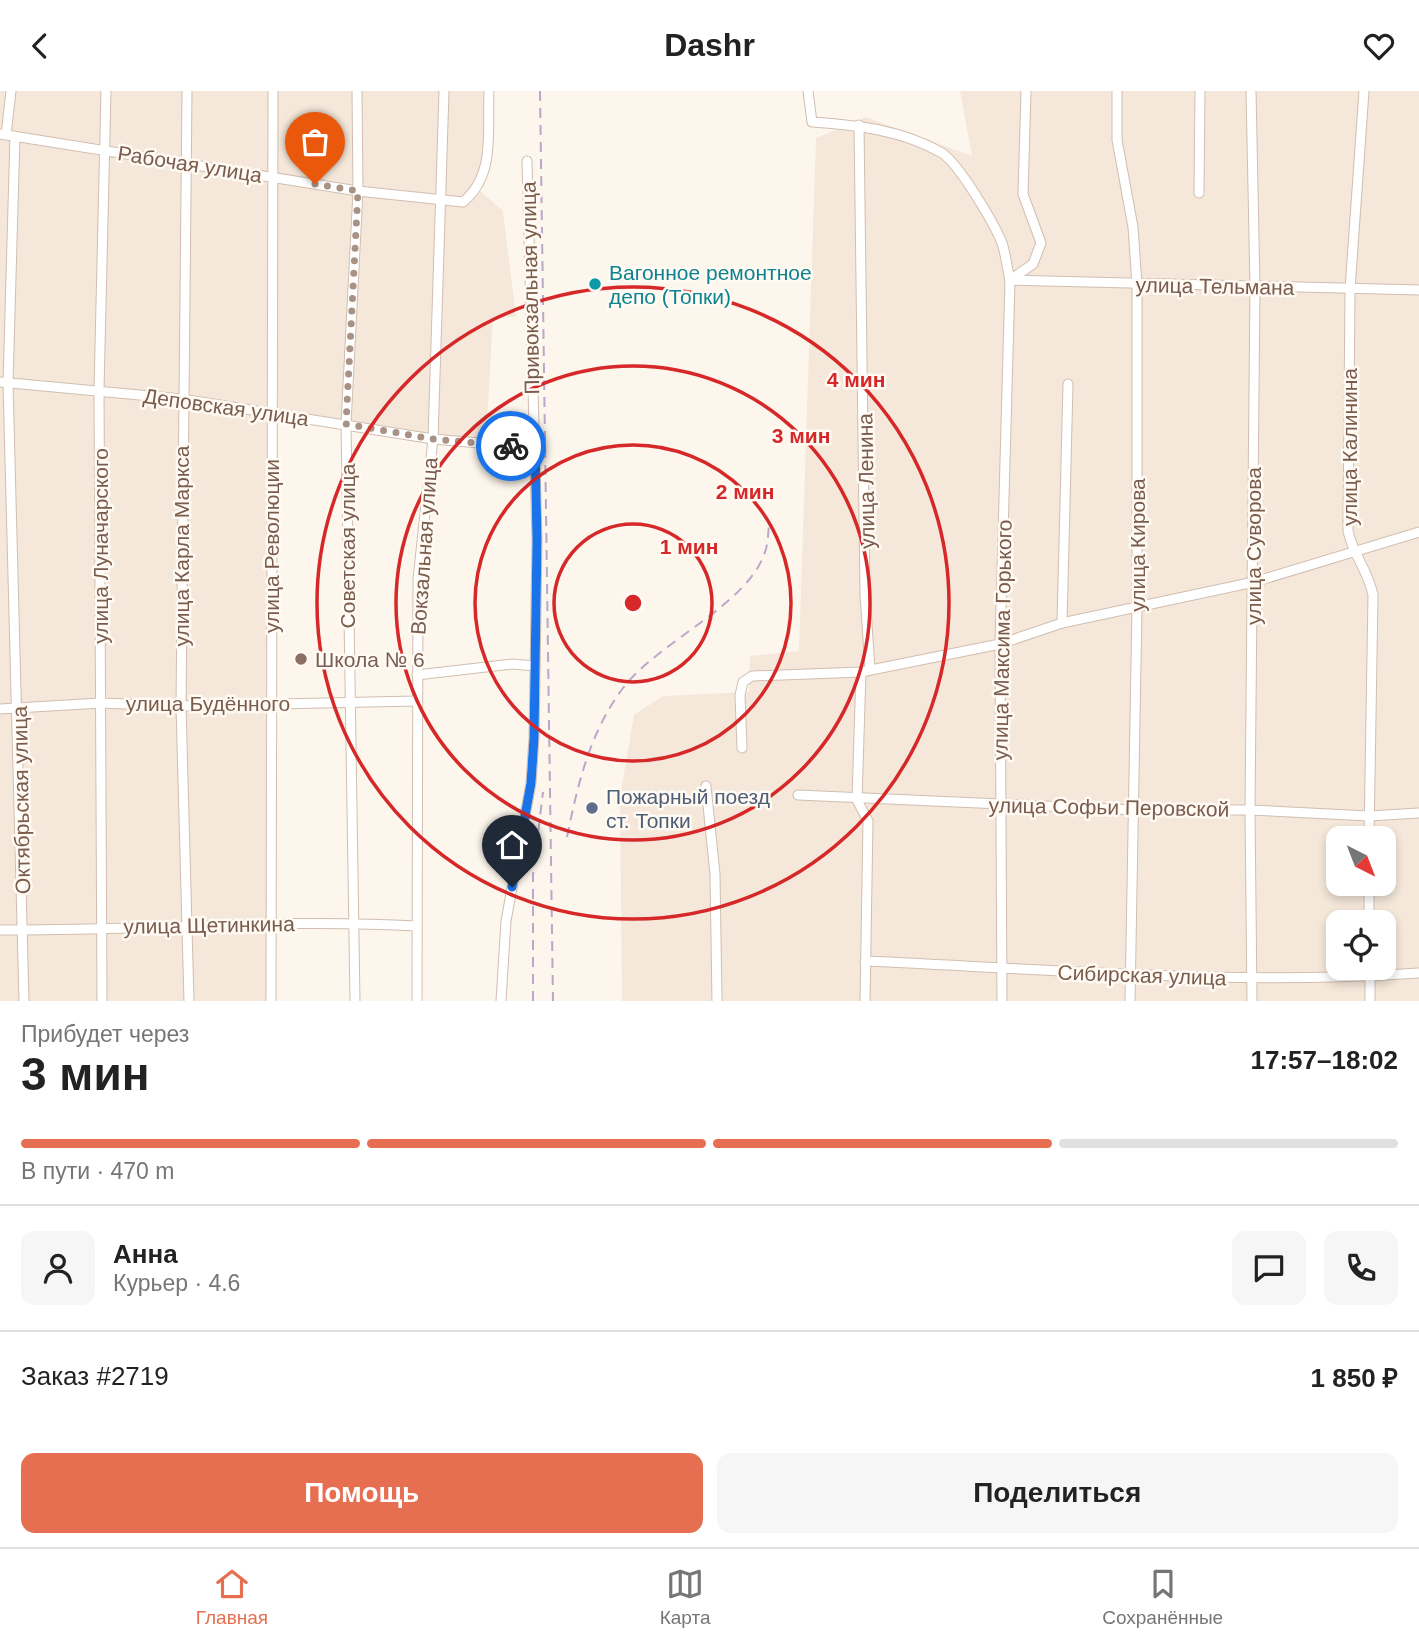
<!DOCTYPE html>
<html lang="ru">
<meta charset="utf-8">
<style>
:root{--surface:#fff;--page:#f6f6f6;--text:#222;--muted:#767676;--line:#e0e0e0;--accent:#e76f51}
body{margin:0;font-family:Helvetica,sans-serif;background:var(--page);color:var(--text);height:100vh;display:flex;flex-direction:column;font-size:26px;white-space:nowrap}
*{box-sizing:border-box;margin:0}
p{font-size:23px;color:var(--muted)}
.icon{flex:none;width:38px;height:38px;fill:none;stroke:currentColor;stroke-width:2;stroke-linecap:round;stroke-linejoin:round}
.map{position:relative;height:910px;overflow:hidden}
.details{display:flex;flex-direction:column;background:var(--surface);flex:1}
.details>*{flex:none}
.needle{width:46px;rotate:138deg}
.controls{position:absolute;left:1326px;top:735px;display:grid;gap:14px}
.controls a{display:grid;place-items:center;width:70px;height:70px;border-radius:14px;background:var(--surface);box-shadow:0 4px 10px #0003;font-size:35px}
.pin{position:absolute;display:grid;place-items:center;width:60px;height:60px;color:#fff;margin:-72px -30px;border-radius:50% 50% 50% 0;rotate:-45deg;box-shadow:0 0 7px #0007}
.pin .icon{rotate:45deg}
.courier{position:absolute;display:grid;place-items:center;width:70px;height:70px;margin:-35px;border:5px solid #1a73e8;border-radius:50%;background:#fff;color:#222;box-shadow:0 2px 9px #0007}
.headline em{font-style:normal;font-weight:700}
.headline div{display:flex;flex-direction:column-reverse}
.headline{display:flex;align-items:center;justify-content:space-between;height:119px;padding:0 21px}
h1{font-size:46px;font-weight:700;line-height:52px}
.bar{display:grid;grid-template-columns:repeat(4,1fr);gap:10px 7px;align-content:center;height:84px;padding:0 21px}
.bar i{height:9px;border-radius:5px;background:var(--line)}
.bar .active{background:var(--accent)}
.bar p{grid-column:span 4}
.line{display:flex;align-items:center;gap:18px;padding:0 21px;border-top:2px solid var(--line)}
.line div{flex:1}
.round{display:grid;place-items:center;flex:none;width:74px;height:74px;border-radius:14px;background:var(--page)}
.cta{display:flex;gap:14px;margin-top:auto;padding:14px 21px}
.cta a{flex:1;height:80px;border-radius:14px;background:var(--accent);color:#fff;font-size:28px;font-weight:700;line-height:80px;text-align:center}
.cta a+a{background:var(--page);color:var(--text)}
header{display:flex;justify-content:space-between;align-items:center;height:91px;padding:0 21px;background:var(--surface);font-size:32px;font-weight:700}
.menu{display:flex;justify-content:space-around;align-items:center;height:98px;border-top:2px solid var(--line);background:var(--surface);font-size:19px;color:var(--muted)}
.menu a{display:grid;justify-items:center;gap:4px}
.menu .active{color:var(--accent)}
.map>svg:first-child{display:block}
</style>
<header><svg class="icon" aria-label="back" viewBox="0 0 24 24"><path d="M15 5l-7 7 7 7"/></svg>Dashr<svg class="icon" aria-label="heart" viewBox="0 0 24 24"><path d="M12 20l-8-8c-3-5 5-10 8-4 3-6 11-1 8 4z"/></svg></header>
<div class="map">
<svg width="1419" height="910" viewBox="0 0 1419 910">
<rect width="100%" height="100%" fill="#fdf6ec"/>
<g fill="#f5e8da" fill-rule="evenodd">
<polygon points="0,0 489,0 486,75 478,98 503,120 516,226 493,226 486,347 433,348 271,322 273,910 0,910"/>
<path d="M960,0h459v910h-797l-2,-204 14,-82 29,-19 86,-4 1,-36 49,-5 17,-513 50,-21 106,39zM1339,747h45v46h-45zM1339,831h45v46h-45z"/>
</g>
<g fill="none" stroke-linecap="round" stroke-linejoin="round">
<g stroke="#d1beb0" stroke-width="11">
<g id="minor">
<polyline points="187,0 181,615 189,910"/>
<path d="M808,0l4,31c45,3 90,8 130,31 17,11 52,70 60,90 4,12 5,25 8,37l-10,364 2,357"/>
<polyline points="1117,0 1117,49 1133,136 1137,194 1137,516 1130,910"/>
<polyline points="1251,0 1255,195 1250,719 1252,910"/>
<path d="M1364,0l-14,198 -2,242c5,24 20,39 25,64l-4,243"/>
<polyline points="859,34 865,503 870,578"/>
<path d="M0,43l358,57 105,11c33,-27 24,-71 26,-111"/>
<polyline points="6,44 11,0"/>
<polyline points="15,45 8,292 24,910"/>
<polyline points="1199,102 1200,0"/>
<polyline points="1010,189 1419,199"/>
<polyline points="1010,189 1033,173 1041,152 1023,103 1026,0"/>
<polyline points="0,291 182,308 433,348 535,357"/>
<polyline points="1062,532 1068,293"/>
<polyline points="861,581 857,709 868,730 865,910"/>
<polyline points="417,584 512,573 535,575"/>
<polyline points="0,618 100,612 181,615 416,610"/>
<polyline points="742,657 740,604 743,591 752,585 861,581 1000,553 1062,532 1254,491 1419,441"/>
<polyline points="706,695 715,783 717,910"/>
<polyline points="798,704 1135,719 1250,719 1369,725 1419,722"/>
<polyline points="1369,793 1369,831"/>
<path d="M0,839c139,1 278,-12 417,-4"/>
<path d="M865,870c185,8 369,25 554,12"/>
<polyline points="102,910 99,299 106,0"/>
<polyline points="271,910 273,0"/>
<polyline points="355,910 346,333 358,100 357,0"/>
<polyline points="417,910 418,488 433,348 444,0"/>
<polyline points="501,910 506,830 531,692 534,647 537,449 527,70"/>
<polyline points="1370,910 1370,877"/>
</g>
</g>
<use href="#minor" stroke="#fff" stroke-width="9"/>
<g stroke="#b9a8c9" stroke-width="2" stroke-dasharray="10 7" stroke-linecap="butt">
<polyline points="540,0 553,910"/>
<path d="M567,746c11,-54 23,-105 56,-149 36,-47 125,-83 142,-136 3,-8 3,-18 4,-27"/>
<polyline points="533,910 533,784 543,701"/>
</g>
</g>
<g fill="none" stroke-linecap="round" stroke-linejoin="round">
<polyline stroke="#a89285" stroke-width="7" stroke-dasharray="0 12.6" points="315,93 358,100 346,333 433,348 511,355"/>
<polyline stroke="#1a73e8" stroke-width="9" points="511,355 535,357 537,449 534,647 531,692 512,796"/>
</g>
<g fill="none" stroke="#d62828" stroke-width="3.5">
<circle cx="633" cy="512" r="79"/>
<circle cx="633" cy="512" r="158"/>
<circle cx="633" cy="512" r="237"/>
<circle cx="633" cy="512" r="316"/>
</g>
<circle fill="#0f9aa8" stroke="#fffaf3" stroke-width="2.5" cx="595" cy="193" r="7"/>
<circle fill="#8d6e63" stroke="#fffaf3" stroke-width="2.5" cx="301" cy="568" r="7"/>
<circle fill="#5c6f8a" stroke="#fffaf3" stroke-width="2.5" cx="592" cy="717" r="7"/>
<g text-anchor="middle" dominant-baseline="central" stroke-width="5" stroke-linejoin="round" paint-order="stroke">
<g font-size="21" fill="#7a5c4d" stroke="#fffaf3">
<text transform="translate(190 73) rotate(9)">Рабочая улица</text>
<text transform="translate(1215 195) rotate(1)">улица Тельмана</text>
<text transform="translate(530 197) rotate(-91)">Привокзальная улица</text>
<text transform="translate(226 316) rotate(8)">Деповская улица</text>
<text transform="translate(1349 356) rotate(-90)">улица Калинина</text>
<text transform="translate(866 390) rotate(-91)">улица Ленина</text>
<text transform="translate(1137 454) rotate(-90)">улица Кирова</text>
<text transform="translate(100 455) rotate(-90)">улица Луначарского</text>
<text transform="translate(181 455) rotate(-90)">улица Карла Маркса</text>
<text transform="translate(271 455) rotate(-90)">улица Революции</text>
<text transform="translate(347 455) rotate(-90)">Советская улица</text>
<text transform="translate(424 455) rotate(-86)">Вокзальная улица</text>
<text transform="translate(1253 455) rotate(-90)">улица Суворова</text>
<text transform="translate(1002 549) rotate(-89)">улица Максима Горького</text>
<text x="208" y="612">улица Будённого</text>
<text transform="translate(21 709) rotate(-91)">Октябрьская улица</text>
<text transform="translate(1109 716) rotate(1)">улица Софьи Перовской</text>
<text transform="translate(209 834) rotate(-1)">улица Щетинкина</text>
<text transform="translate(1142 884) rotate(2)">Сибирская улица</text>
</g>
<g font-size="21" fill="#0d838f" stroke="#fffaf3" text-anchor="start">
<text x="609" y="181">Вагонное ремонтное<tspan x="609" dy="24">депо (Топки)</tspan></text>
</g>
<g font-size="21" fill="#785e54" stroke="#fffaf3" text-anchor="start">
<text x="315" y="568">Школа № 6</text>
</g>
<g font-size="21" fill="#4e5e75" stroke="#fffaf3" text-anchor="start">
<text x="606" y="705">Пожарный поезд<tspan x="606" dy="24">ст. Топки</tspan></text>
</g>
</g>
<circle cx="633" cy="512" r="10" fill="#d62828" stroke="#fffaf3" stroke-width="3.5"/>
<g font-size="21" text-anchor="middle" font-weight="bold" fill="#d62828" stroke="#fffaf3" stroke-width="5" stroke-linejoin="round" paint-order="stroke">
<text x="856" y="296">4 мин</text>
<text x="801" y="352">3 мин</text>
<text x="745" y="408">2 мин</text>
<text x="689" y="463">1 мин</text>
</g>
</svg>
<div class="controls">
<a><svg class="needle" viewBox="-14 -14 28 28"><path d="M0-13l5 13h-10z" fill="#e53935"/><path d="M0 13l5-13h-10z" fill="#767676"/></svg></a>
<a><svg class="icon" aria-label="locate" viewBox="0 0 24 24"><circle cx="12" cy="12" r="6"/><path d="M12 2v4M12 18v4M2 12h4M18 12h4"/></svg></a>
</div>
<div class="pin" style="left:315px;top:93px;background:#ea580c"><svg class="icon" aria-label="bag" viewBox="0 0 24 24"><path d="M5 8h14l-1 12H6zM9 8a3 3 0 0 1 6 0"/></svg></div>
<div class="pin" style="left:512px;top:796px;background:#1f2937"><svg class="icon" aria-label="home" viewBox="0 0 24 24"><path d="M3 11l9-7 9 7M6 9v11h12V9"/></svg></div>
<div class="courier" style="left:511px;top:355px"><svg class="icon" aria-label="bike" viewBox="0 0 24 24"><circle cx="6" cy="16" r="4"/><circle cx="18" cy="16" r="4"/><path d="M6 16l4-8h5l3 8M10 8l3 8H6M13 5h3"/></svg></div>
</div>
<section class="details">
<div class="headline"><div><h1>3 мин</h1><p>Прибудет через</p></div><em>17:57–18:02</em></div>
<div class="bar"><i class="active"></i><i class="active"></i><i class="active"></i><i></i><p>В пути · 470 m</p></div>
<div class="line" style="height:126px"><a class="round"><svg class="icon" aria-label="person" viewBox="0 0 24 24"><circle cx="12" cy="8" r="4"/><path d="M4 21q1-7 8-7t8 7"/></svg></a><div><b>Анна</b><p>Курьер · 4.6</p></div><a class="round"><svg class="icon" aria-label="chat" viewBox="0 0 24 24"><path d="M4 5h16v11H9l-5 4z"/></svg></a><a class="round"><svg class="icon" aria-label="phone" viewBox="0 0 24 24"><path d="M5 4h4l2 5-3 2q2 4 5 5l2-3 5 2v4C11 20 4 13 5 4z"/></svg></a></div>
<div class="line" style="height:91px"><div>Заказ #2719</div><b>1 850 ₽</b></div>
<div class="cta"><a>Помощь</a><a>Поделиться</a></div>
</section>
<nav class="menu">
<a class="active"><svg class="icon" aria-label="home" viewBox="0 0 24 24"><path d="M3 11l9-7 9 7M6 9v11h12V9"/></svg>Главная</a>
<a><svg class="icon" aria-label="map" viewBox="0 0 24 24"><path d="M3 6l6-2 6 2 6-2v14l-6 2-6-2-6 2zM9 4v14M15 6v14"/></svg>Карта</a>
<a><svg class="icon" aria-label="saved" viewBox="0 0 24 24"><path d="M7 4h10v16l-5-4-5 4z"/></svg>Сохранённые</a>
</nav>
